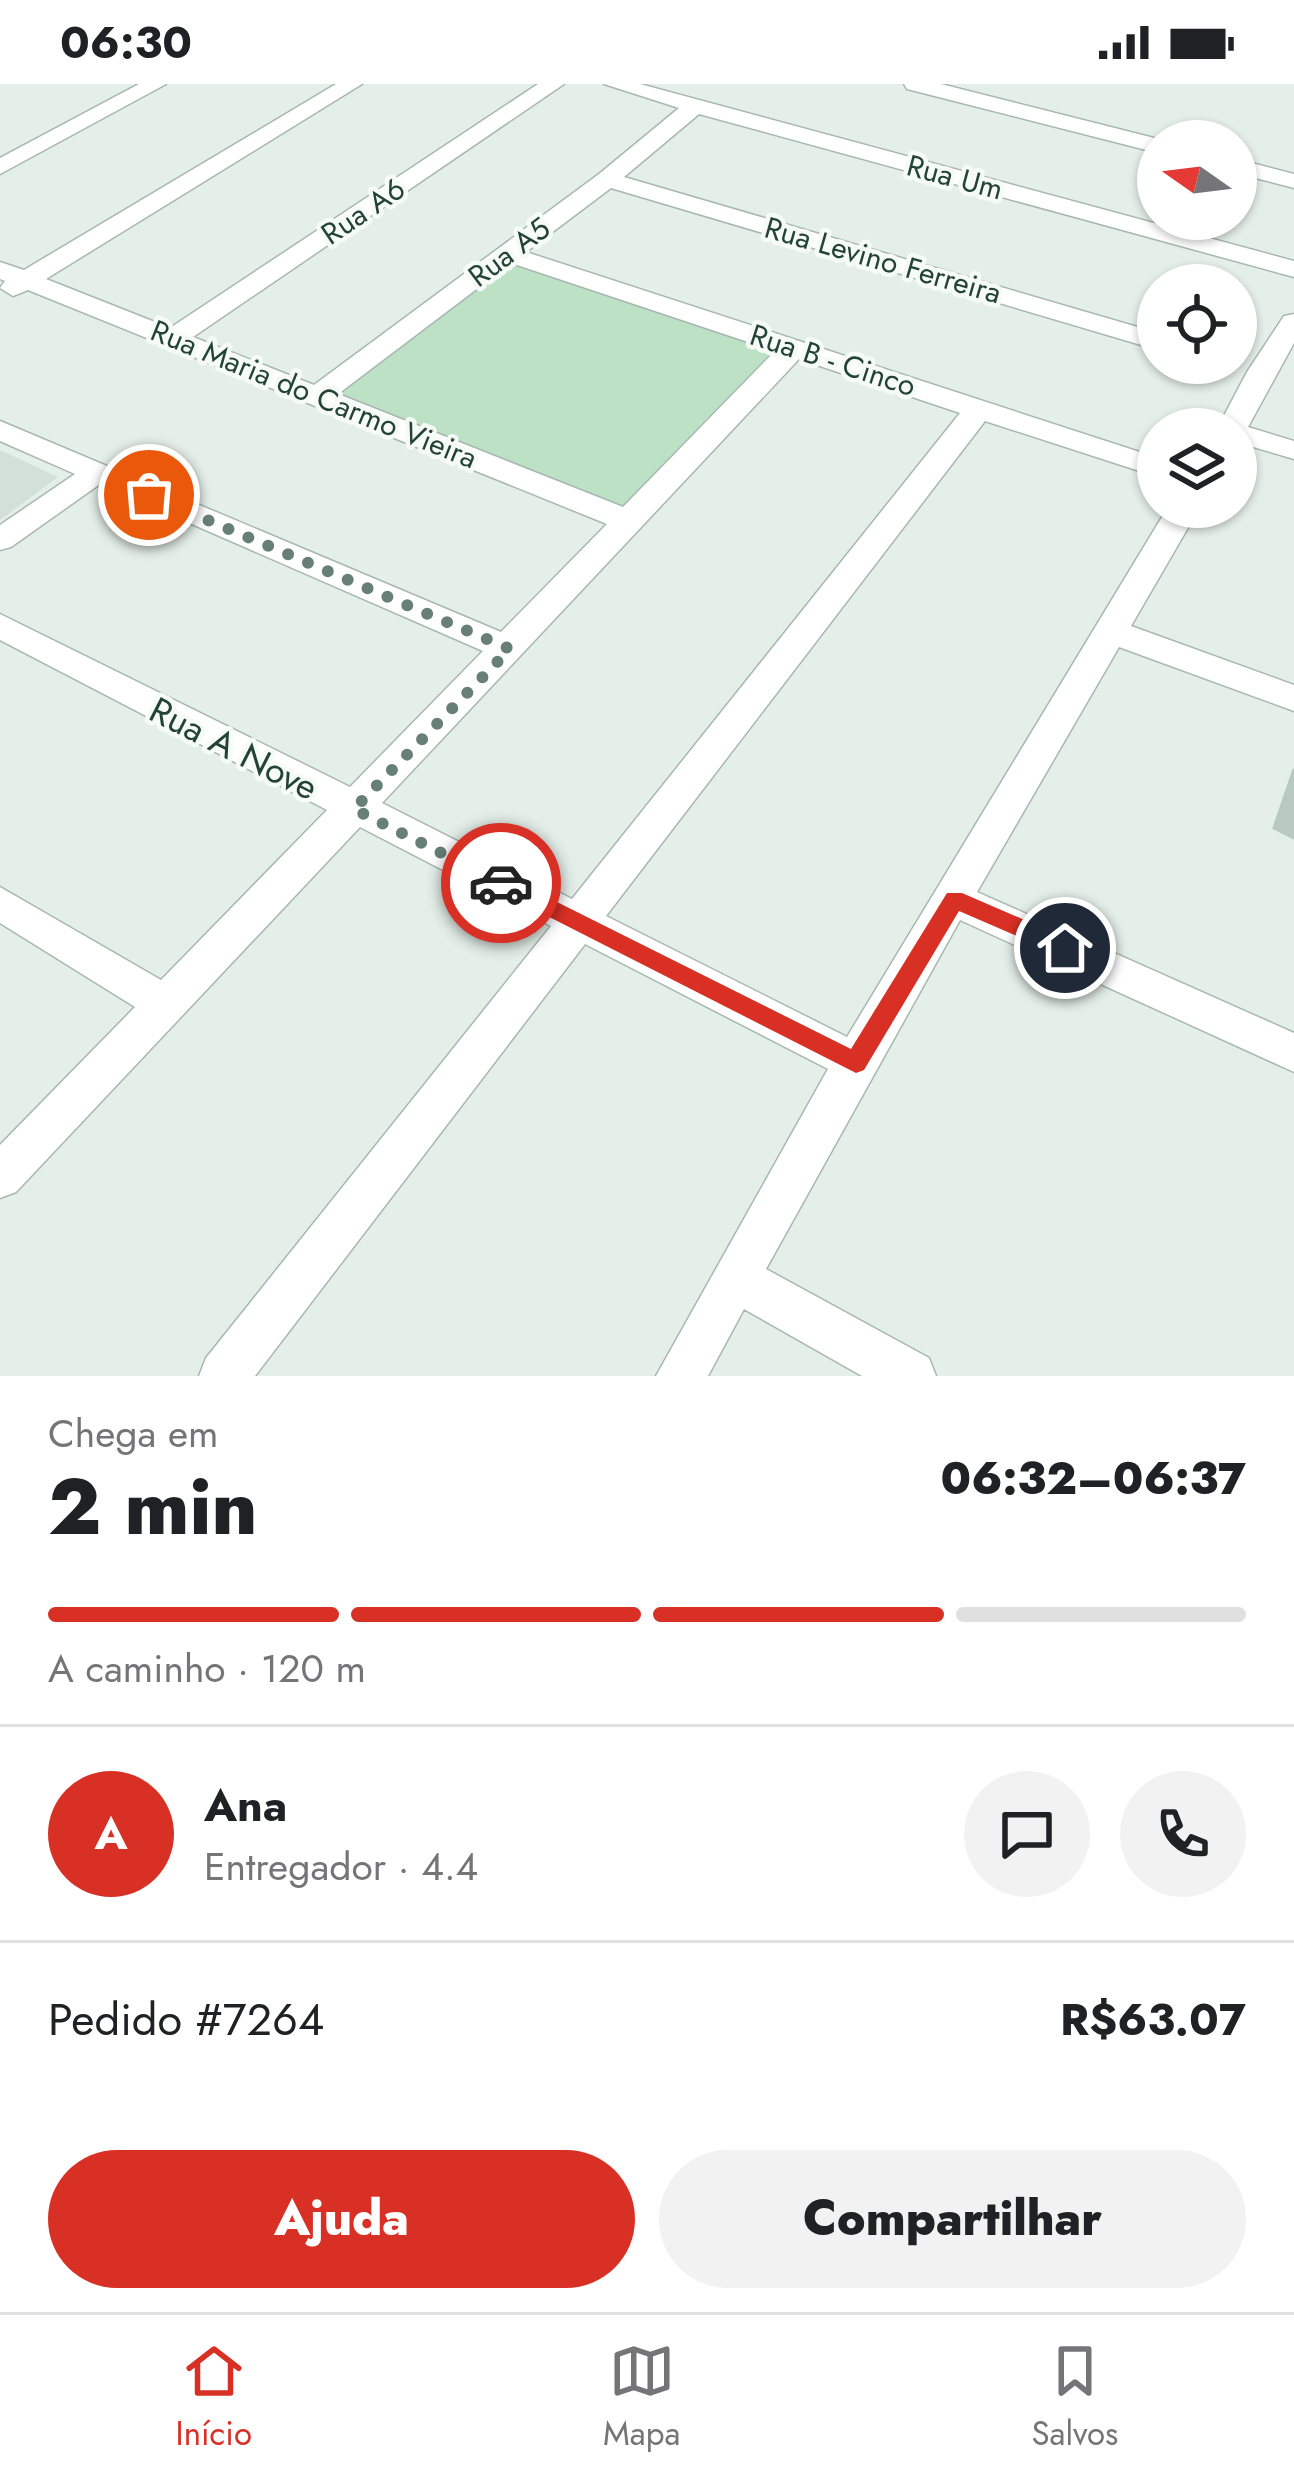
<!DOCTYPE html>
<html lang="pt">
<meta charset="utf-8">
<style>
:root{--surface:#fff;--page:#f2f2f2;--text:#202124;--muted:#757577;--line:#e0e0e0;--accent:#d93025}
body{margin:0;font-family:Jost,sans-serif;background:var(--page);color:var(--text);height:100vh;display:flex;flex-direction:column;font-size:45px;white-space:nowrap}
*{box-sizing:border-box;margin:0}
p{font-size:39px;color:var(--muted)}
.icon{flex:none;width:66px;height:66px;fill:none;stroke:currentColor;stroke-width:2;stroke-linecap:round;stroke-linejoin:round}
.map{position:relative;height:1292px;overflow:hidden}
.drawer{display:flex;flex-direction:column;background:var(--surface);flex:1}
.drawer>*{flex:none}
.needle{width:78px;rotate:284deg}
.controls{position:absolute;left:1137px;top:36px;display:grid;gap:24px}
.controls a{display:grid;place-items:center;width:120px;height:120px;border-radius:50%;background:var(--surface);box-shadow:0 3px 9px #0004;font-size:60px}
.pin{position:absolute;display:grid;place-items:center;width:102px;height:102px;color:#fff;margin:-51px;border:6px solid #fff;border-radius:50%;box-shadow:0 3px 12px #0007}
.courier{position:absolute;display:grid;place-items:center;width:120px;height:120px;margin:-60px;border:9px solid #d93025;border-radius:50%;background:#fff;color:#222;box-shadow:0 3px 15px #0007}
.overview em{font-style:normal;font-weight:800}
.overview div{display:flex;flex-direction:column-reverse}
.overview{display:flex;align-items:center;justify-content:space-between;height:204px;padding:0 48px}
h1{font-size:78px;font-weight:800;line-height:90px}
.bar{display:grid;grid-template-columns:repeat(4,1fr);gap:18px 12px;align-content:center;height:144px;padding:0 48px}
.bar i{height:15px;border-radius:9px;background:var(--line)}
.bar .current{background:var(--accent)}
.bar p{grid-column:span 4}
.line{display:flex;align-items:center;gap:30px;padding:0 48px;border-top:3px solid var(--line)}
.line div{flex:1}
.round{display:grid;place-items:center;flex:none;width:126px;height:126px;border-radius:63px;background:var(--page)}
.primary-button{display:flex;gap:24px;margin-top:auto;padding:24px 48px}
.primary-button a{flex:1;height:138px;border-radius:72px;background:var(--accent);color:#fff;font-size:48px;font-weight:800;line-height:138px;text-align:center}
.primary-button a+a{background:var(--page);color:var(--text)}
.status{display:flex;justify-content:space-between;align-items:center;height:84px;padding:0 60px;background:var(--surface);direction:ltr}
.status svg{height:33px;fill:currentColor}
.tabs{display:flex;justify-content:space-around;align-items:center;height:168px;border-top:3px solid var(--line);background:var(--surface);font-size:33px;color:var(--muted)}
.tabs a{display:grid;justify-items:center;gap:6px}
.tabs .current{color:var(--accent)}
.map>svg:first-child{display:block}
</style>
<div class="status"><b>06:30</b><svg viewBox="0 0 49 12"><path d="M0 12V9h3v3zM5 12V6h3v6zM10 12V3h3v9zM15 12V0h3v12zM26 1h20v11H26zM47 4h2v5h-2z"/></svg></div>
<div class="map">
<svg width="1294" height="1292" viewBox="0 0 1294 1292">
<rect width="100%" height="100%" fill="#e5efea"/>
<polygon fill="#d3dfd9" points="0,366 58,393 0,436"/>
<polygon fill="#bde1c4" points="502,175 777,265 623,424 328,311"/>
<polygon fill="#bacac3" stroke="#b7c9c0" stroke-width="3" points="1294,685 1294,754 1274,744"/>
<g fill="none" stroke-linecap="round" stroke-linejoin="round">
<g stroke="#a7b8b1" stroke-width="3">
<g id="minor">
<polygon points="139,0 166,0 0,90 0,74"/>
<path d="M336,0h26l-316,195 124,49 368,-244h26l-371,253 121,48 285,-211 80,-66 -75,-24h36l654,177v16l-595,-163 -75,63 534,156v17l-547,-162 -85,64 632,206v19l-173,-56 -379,495 241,121 321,-530h32l-69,119 163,59v26l-175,-64 -142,245 317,141v39l-334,-152 -194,349 163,89 7,18h-74l-118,-67 -36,67h-52l172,-307 -243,-125 -330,432h-56l7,-18 345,-432 -191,-99 -344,365 -16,6v-53l135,-138 -135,-84v-36l161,93 166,-170 -327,-170v-26l350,173 133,-136 -383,-167 -89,63 -11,3v-25l75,-51 -75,-33v-20l501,211 106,-108 -579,-234 -15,6 -13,-8 5,-7 -5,-2v-17l24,8zM511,179l264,88 -152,156 -285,-113zM799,275l161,54 -388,486 -190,-96z"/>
<polygon points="904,0 941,0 1166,57 1158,57 1158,69 907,5"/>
<polygon points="1236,75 1294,90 1294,104 1236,89"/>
<polygon points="1294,230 1294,259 1248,343 1294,357 1294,375 1236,358 1236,345 1217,345 1247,288 1284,232"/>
</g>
</g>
<use href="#minor" fill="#fff" fill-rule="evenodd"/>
</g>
<polygon fill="#d93025" points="501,790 851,965 947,809 962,809 1073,857 1076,864 1065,873 959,827 864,986 856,989 494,805 494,793"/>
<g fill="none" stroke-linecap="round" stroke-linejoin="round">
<polyline stroke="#677f76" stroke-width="12" stroke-dasharray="0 21.6" points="149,411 510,565 354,725 501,799"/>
</g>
<g text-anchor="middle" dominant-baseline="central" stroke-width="9" stroke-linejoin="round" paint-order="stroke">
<g font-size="30" fill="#234338" stroke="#f7fbf8">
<text transform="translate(955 93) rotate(15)">Rua Um</text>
<text transform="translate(363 127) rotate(-34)">Rua A6</text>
<text transform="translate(509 168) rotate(-37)">Rua A5</text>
<text transform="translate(883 176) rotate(16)">Rua Levino Ferreira</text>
<text transform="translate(833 276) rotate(18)">Rua B - Cinco</text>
<text transform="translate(314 310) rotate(22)">Rua Maria do Carmo Vieira</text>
</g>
<g font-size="36" fill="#234338" stroke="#f7fbf8">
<text transform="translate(234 664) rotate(27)">Rua A Nove</text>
</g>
</g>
</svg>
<div class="controls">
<a><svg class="needle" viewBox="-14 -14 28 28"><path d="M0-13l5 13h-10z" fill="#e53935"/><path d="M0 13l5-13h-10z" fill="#757577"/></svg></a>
<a><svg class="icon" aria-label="locate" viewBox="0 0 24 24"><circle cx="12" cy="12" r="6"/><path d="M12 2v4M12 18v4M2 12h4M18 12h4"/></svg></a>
<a><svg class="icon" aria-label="layers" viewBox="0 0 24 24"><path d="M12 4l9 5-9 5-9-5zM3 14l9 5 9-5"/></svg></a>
</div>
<div class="pin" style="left:149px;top:411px;background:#ea580c"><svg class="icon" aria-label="bag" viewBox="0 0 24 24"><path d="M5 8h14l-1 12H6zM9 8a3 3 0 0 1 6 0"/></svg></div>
<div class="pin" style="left:1065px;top:864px;background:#1f2937"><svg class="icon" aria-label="home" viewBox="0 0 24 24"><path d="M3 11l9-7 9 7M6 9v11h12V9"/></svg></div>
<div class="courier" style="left:501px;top:799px"><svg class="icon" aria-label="car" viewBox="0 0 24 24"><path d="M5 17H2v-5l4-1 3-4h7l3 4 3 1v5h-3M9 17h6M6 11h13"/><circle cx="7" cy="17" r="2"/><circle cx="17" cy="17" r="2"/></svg></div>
</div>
<section class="drawer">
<div class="overview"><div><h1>2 min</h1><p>Chega em</p></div><em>06:32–06:37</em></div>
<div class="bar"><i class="current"></i><i class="current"></i><i class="current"></i><i></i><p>A caminho · 120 m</p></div>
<div class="line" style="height:216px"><b class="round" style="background:var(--accent);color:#fff">A</b><div><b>Ana</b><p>Entregador · 4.4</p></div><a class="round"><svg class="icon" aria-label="chat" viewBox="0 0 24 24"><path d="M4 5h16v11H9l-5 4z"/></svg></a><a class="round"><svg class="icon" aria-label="phone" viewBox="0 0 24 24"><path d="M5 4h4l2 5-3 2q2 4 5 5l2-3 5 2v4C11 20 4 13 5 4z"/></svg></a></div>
<div class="line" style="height:156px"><div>Pedido #7264</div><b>R$63.07</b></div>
<div class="primary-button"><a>Ajuda</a><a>Compartilhar</a></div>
</section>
<nav class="tabs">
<a class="current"><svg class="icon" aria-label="home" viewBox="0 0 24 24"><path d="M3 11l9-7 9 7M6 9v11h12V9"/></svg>Início</a>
<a><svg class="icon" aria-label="map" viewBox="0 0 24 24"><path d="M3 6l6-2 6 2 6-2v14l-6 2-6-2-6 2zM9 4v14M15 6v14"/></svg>Mapa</a>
<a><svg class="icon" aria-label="saved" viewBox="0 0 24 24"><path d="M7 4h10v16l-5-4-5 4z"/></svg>Salvos</a>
</nav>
